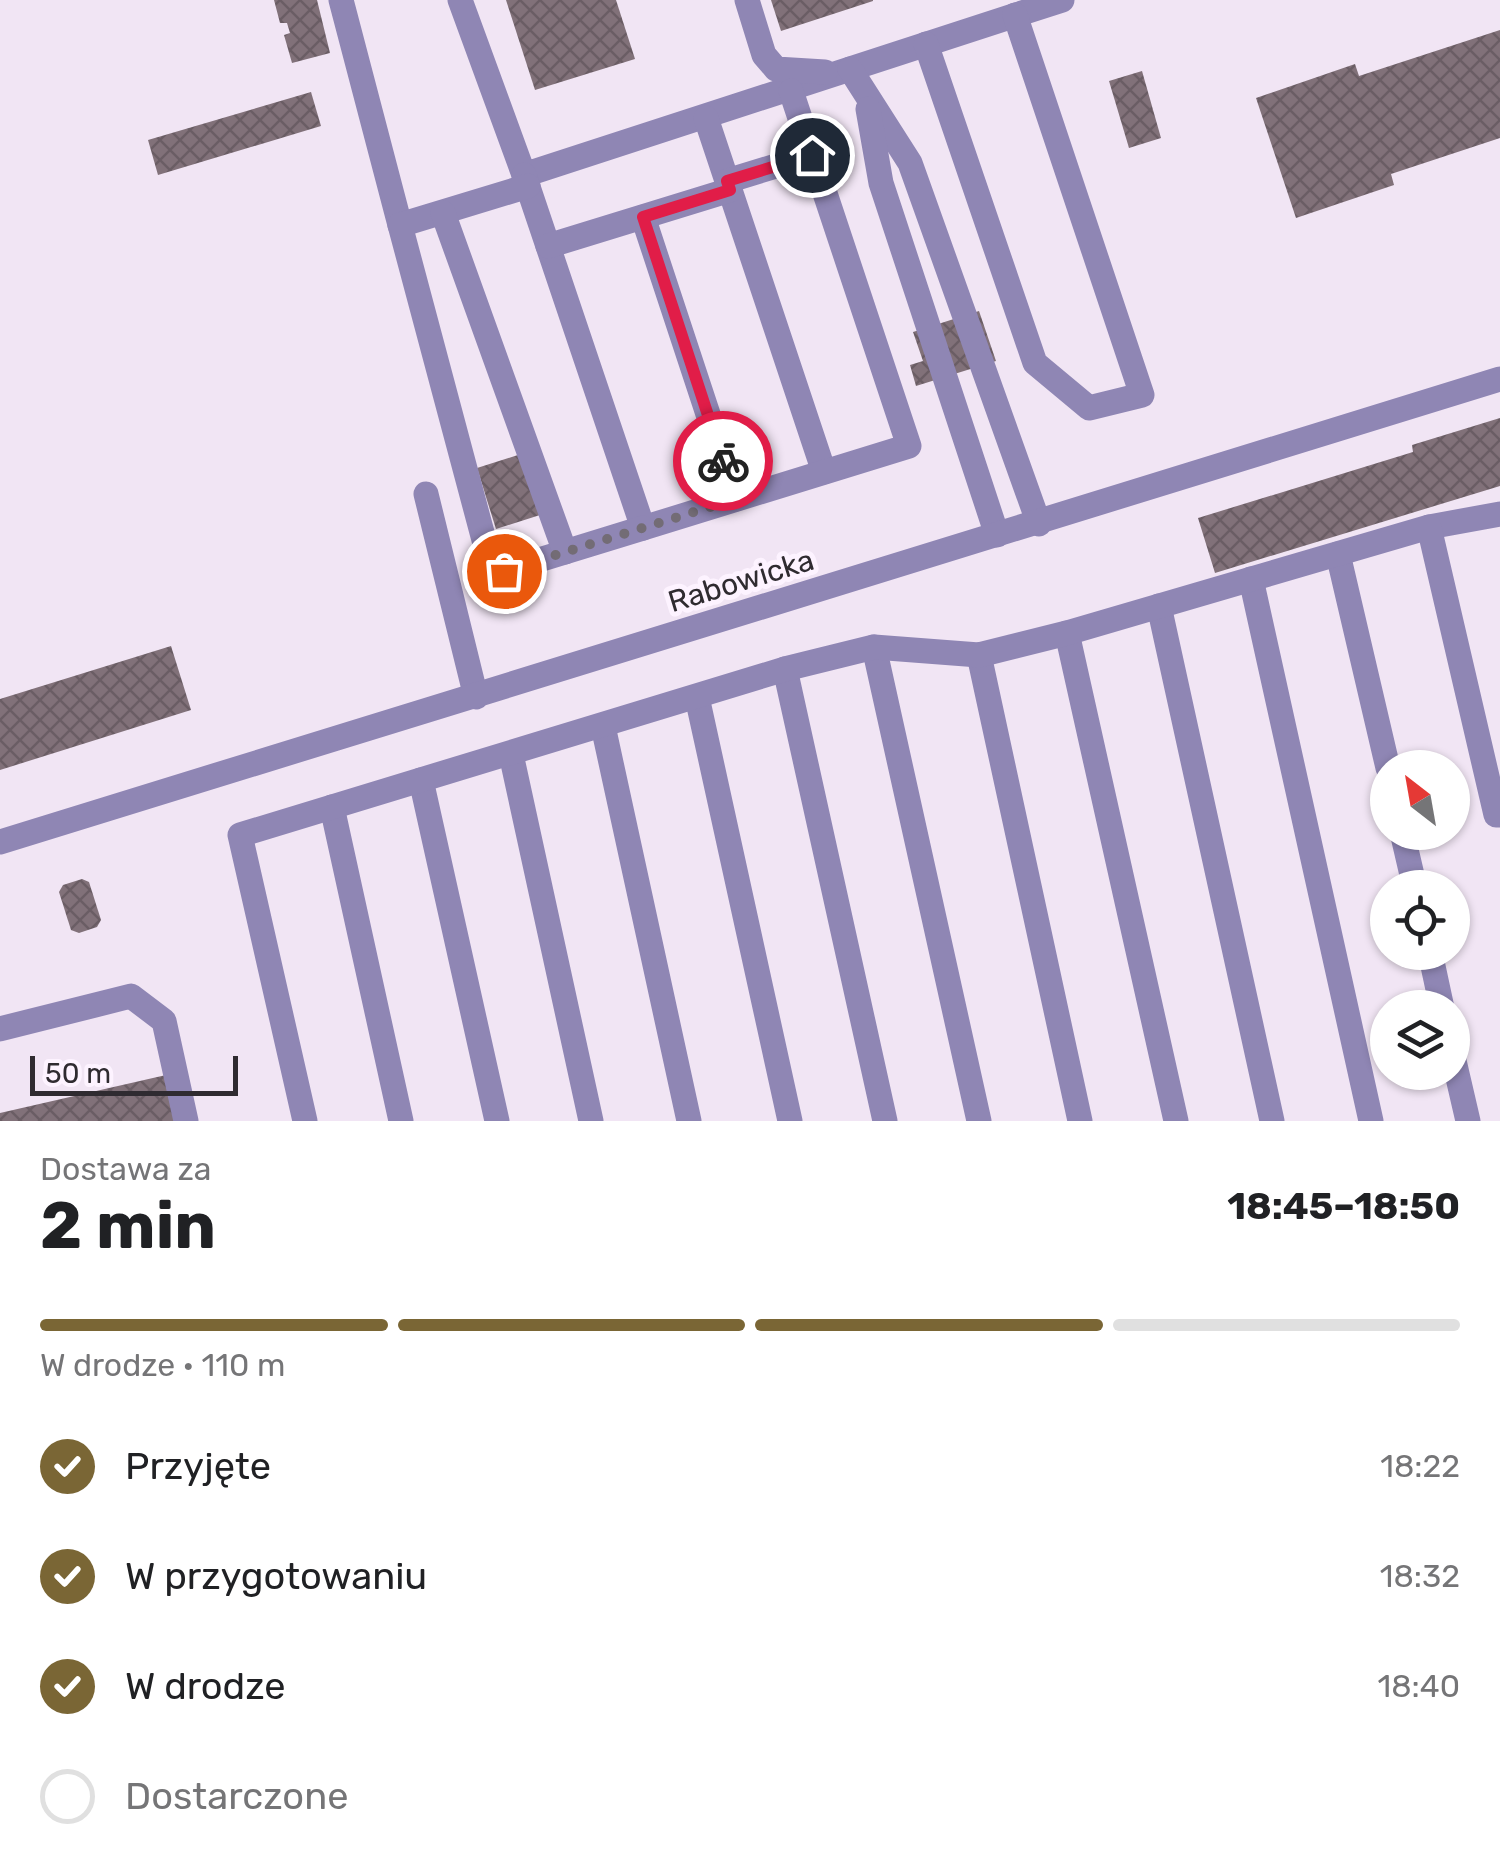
<!DOCTYPE html>
<html lang="pl">
<meta charset="utf-8">
<style>
:root{--surface:#fff;--page:#f6f6f6;--text:#202124;--muted:#757577;--line:#e0e0e0;--accent:#7a6635}
body{margin:0;font-family:Rubik,sans-serif;background:var(--page);color:var(--text);height:100vh;display:flex;flex-direction:column;font-size:38px;white-space:nowrap}
*{box-sizing:border-box;margin:0}
p{font-size:32px;color:var(--muted)}
.icon{flex:none;width:55px;height:55px;fill:none;stroke:currentColor;stroke-width:2;stroke-linecap:round;stroke-linejoin:round}
.map{position:relative;height:1121px;overflow:hidden}
.sheet{display:flex;flex-direction:column;background:var(--surface);flex:1}
.sheet>*{flex:none}
.needle{width:65px;rotate:329deg}
.buttons{position:absolute;left:1370px;top:750px;display:grid;gap:20px}
.buttons a{display:grid;place-items:center;width:100px;height:100px;border-radius:50%;background:var(--surface);box-shadow:0 2px 8px #0004;font-size:50px}
.scale{position:absolute;left:30px;bottom:25px;width:208px;box-sizing:border-box;padding-left:10px;border:5px solid #2f2b30;border-top:0;font-size:28px;line-height:35px;white-space:nowrap;color:#2f2b30;-webkit-text-stroke:8px #fdf3ff;paint-order:stroke}
.pin{position:absolute;display:grid;place-items:center;width:85px;height:85px;color:#fff;margin:-42px;border:5px solid #fff;border-radius:50%;box-shadow:0 2px 10px #0007}
.courier{position:absolute;display:grid;place-items:center;width:100px;height:100px;margin:-50px;border:8px solid #e11d48;border-radius:50%;background:#fff;color:#222;box-shadow:0 2px 12px #0007}
.summary em{font-style:normal;font-weight:700}
.summary div{display:flex;flex-direction:column-reverse}
.summary{display:flex;align-items:center;justify-content:space-between;height:170px;padding:0 40px}
h1{font-size:65px;font-weight:700;line-height:75px}
.bar{display:grid;grid-template-columns:repeat(4,1fr);gap:15px 10px;align-content:center;height:120px;padding:0 40px}
.bar i{height:12px;border-radius:8px;background:var(--line)}
.bar .on{background:var(--accent)}
.bar p{grid-column:span 4}
ol{padding:0 40px;list-style:none}
li{display:flex;align-items:center;gap:30px;height:110px}
li p{margin-inline-start:auto}
li .icon{padding:10px;border-radius:50%;background:var(--accent);color:#fff;stroke-width:4}
li:last-child{color:var(--muted)}
li i{width:55px;height:55px;border:5px solid var(--line);border-radius:50%}
.map>svg:first-child{display:block}
</style>
<div class="map">
<svg width="1500" height="1121" viewBox="0 0 1500 1121">
<defs>
<pattern id="building-cross-hatch" width="8" height="8" patternUnits="userSpaceOnUse" patternTransform="scale(2.5)"><rect width="8" height="8" fill="#817179"/><path d="M0 0l8 8M0 8l8-8" fill="none" stroke="#6a5d64"/></pattern>
</defs>
<rect width="100%" height="100%" fill="#f1e5f4"/>
<g fill="url(#building-cross-hatch)">
<polygon points="274,0 317,0 330,53 292,63 284,35 290,33 287,23 280,23"/>
<polygon points="506,0 616,0 635,59 535,90"/>
<polygon points="771,0 873,0 873,1 781,31"/>
<polygon points="1500,30 1500,138 1391,174 1394,185 1296,218 1256,98 1355,64 1359,76"/>
<polygon points="1142,71 1161,138 1129,148 1109,81"/>
<polygon points="311,92 321,126 158,175 148,140"/>
<polygon points="979,311 996,361 916,386 910,365 923,361 913,332"/>
<polygon points="1500,418 1500,486 1215,573 1198,518 1413,452 1412,445"/>
<polygon points="521,454 540,515 496,529 477,468"/>
<polygon points="171,646 191,710 0,770 0,699"/>
<polygon points="82,879 89,882 101,920 97,927 79,933 71,930 59,892 63,885"/>
<polygon points="166,1075 176,1121 0,1121 0,1113"/>
</g>
<g fill="none" stroke-linecap="round" stroke-linejoin="round">
<g stroke="#8f86b4" stroke-width="25">
<polyline points="341,0 400,225"/>
<polyline points="460,0 524,175 1062,0"/>
<polyline points="747,0 764,55 776,69 825,72"/>
<polyline points="926,44 1035,363 1089,408 1142,395 1015,15"/>
<polyline points="850,69 910,163 1039,524"/>
<polyline points="868,109 881,183 997,535"/>
<polyline points="706,118 727,181"/>
<polyline points="812,155 727,181 824,472"/>
<polyline points="524,175 643,528 909,446 791,91"/>
<polyline points="528,186 400,225 492,570 503,571 643,528"/>
<polyline points="443,213 565,552"/>
<polyline points="643,217 736,499"/>
<polyline points="548,246 730,190"/>
<polyline points="426,494 476,697"/>
<polyline points="1429,527 1500,514"/>
<polyline points="1338,554 1388,768"/>
<polyline points="1251,579 1371,1121"/>
<polyline points="1159,606 1272,1121"/>
<polyline points="1067,633 1176,1121"/>
<polyline points="874,647 979,1121"/>
<polyline points="979,655 1080,1121"/>
<polyline points="785,669 885,1121"/>
<polyline points="697,697 790,1121"/>
<polyline points="603,726 689,1121"/>
<polyline points="511,754 591,1121"/>
<polyline points="421,780 497,1121"/>
<polyline points="332,807 401,1121"/>
<polyline points="1402,832 1415,888"/>
<polyline points="0,842 1500,379"/>
<polyline points="1430,952 1442,1008"/>
<polyline points="0,1029 131,996 164,1021 186,1121"/>
<polyline points="1452,1052 1468,1121"/>
<polyline points="305,1121 240,835 785,669 874,647 979,655 1067,633 1429,527 1496,815 1500,815"/>
</g>
</g>
<g fill="none" stroke-linecap="round" stroke-linejoin="round">
<polyline stroke="#736c75" stroke-width="10" stroke-dasharray="0 18" points="504,571 736,499 723,461"/>
<polyline stroke="#e11d48" stroke-width="12" points="723,461 643,217 730,190 727,181 812,155"/>
</g>
<g text-anchor="middle" dominant-baseline="central" stroke-width="10" stroke-linejoin="round" paint-order="stroke">
<g font-size="30" fill="#2f2b30" stroke="#fdf3ff">
<text transform="translate(741 581) rotate(-17)">Rabowicka</text>
</g>
</g>
</svg>
<div class="buttons">
<a><svg class="needle" viewBox="-14 -14 28 28"><path d="M0-13l5 13h-10z" fill="#e53935"/><path d="M0 13l5-13h-10z" fill="#757577"/></svg></a>
<a><svg class="icon" aria-label="locate" viewBox="0 0 24 24"><circle cx="12" cy="12" r="6"/><path d="M12 2v4M12 18v4M2 12h4M18 12h4"/></svg></a>
<a><svg class="icon" aria-label="layers" viewBox="0 0 24 24"><path d="M12 4l9 5-9 5-9-5zM3 14l9 5 9-5"/></svg></a>
</div>
<div class="scale">50 m</div>
<div class="pin" style="left:504px;top:571px;background:#ea580c"><svg class="icon" aria-label="bag" viewBox="0 0 24 24"><path d="M5 8h14l-1 12H6zM9 8a3 3 0 0 1 6 0"/></svg></div>
<div class="pin" style="left:812px;top:155px;background:#1f2937"><svg class="icon" aria-label="home" viewBox="0 0 24 24"><path d="M3 11l9-7 9 7M6 9v11h12V9"/></svg></div>
<div class="courier" style="left:723px;top:461px"><svg class="icon" aria-label="bike" viewBox="0 0 24 24"><circle cx="6" cy="16" r="4"/><circle cx="18" cy="16" r="4"/><path d="M6 16l4-8h5l3 8M10 8l3 8H6M13 5h3"/></svg></div>
</div>
<section class="sheet">
<div class="summary"><div><h1>2 min</h1><p>Dostawa za</p></div><em>18:45–18:50</em></div>
<div class="bar"><i class="on"></i><i class="on"></i><i class="on"></i><i></i><p>W drodze · 110 m</p></div>
<ol>
<li><svg class="icon" aria-label="check" viewBox="0 0 24 24"><path d="M5 12l5 5 9-10"/></svg>Przyjęte<p>18:22</p></li>
<li><svg class="icon" aria-label="check" viewBox="0 0 24 24"><path d="M5 12l5 5 9-10"/></svg>W przygotowaniu<p>18:32</p></li>
<li><svg class="icon" aria-label="check" viewBox="0 0 24 24"><path d="M5 12l5 5 9-10"/></svg>W drodze<p>18:40</p></li>
<li><i></i>Dostarczone</li>
</ol>
</section>
